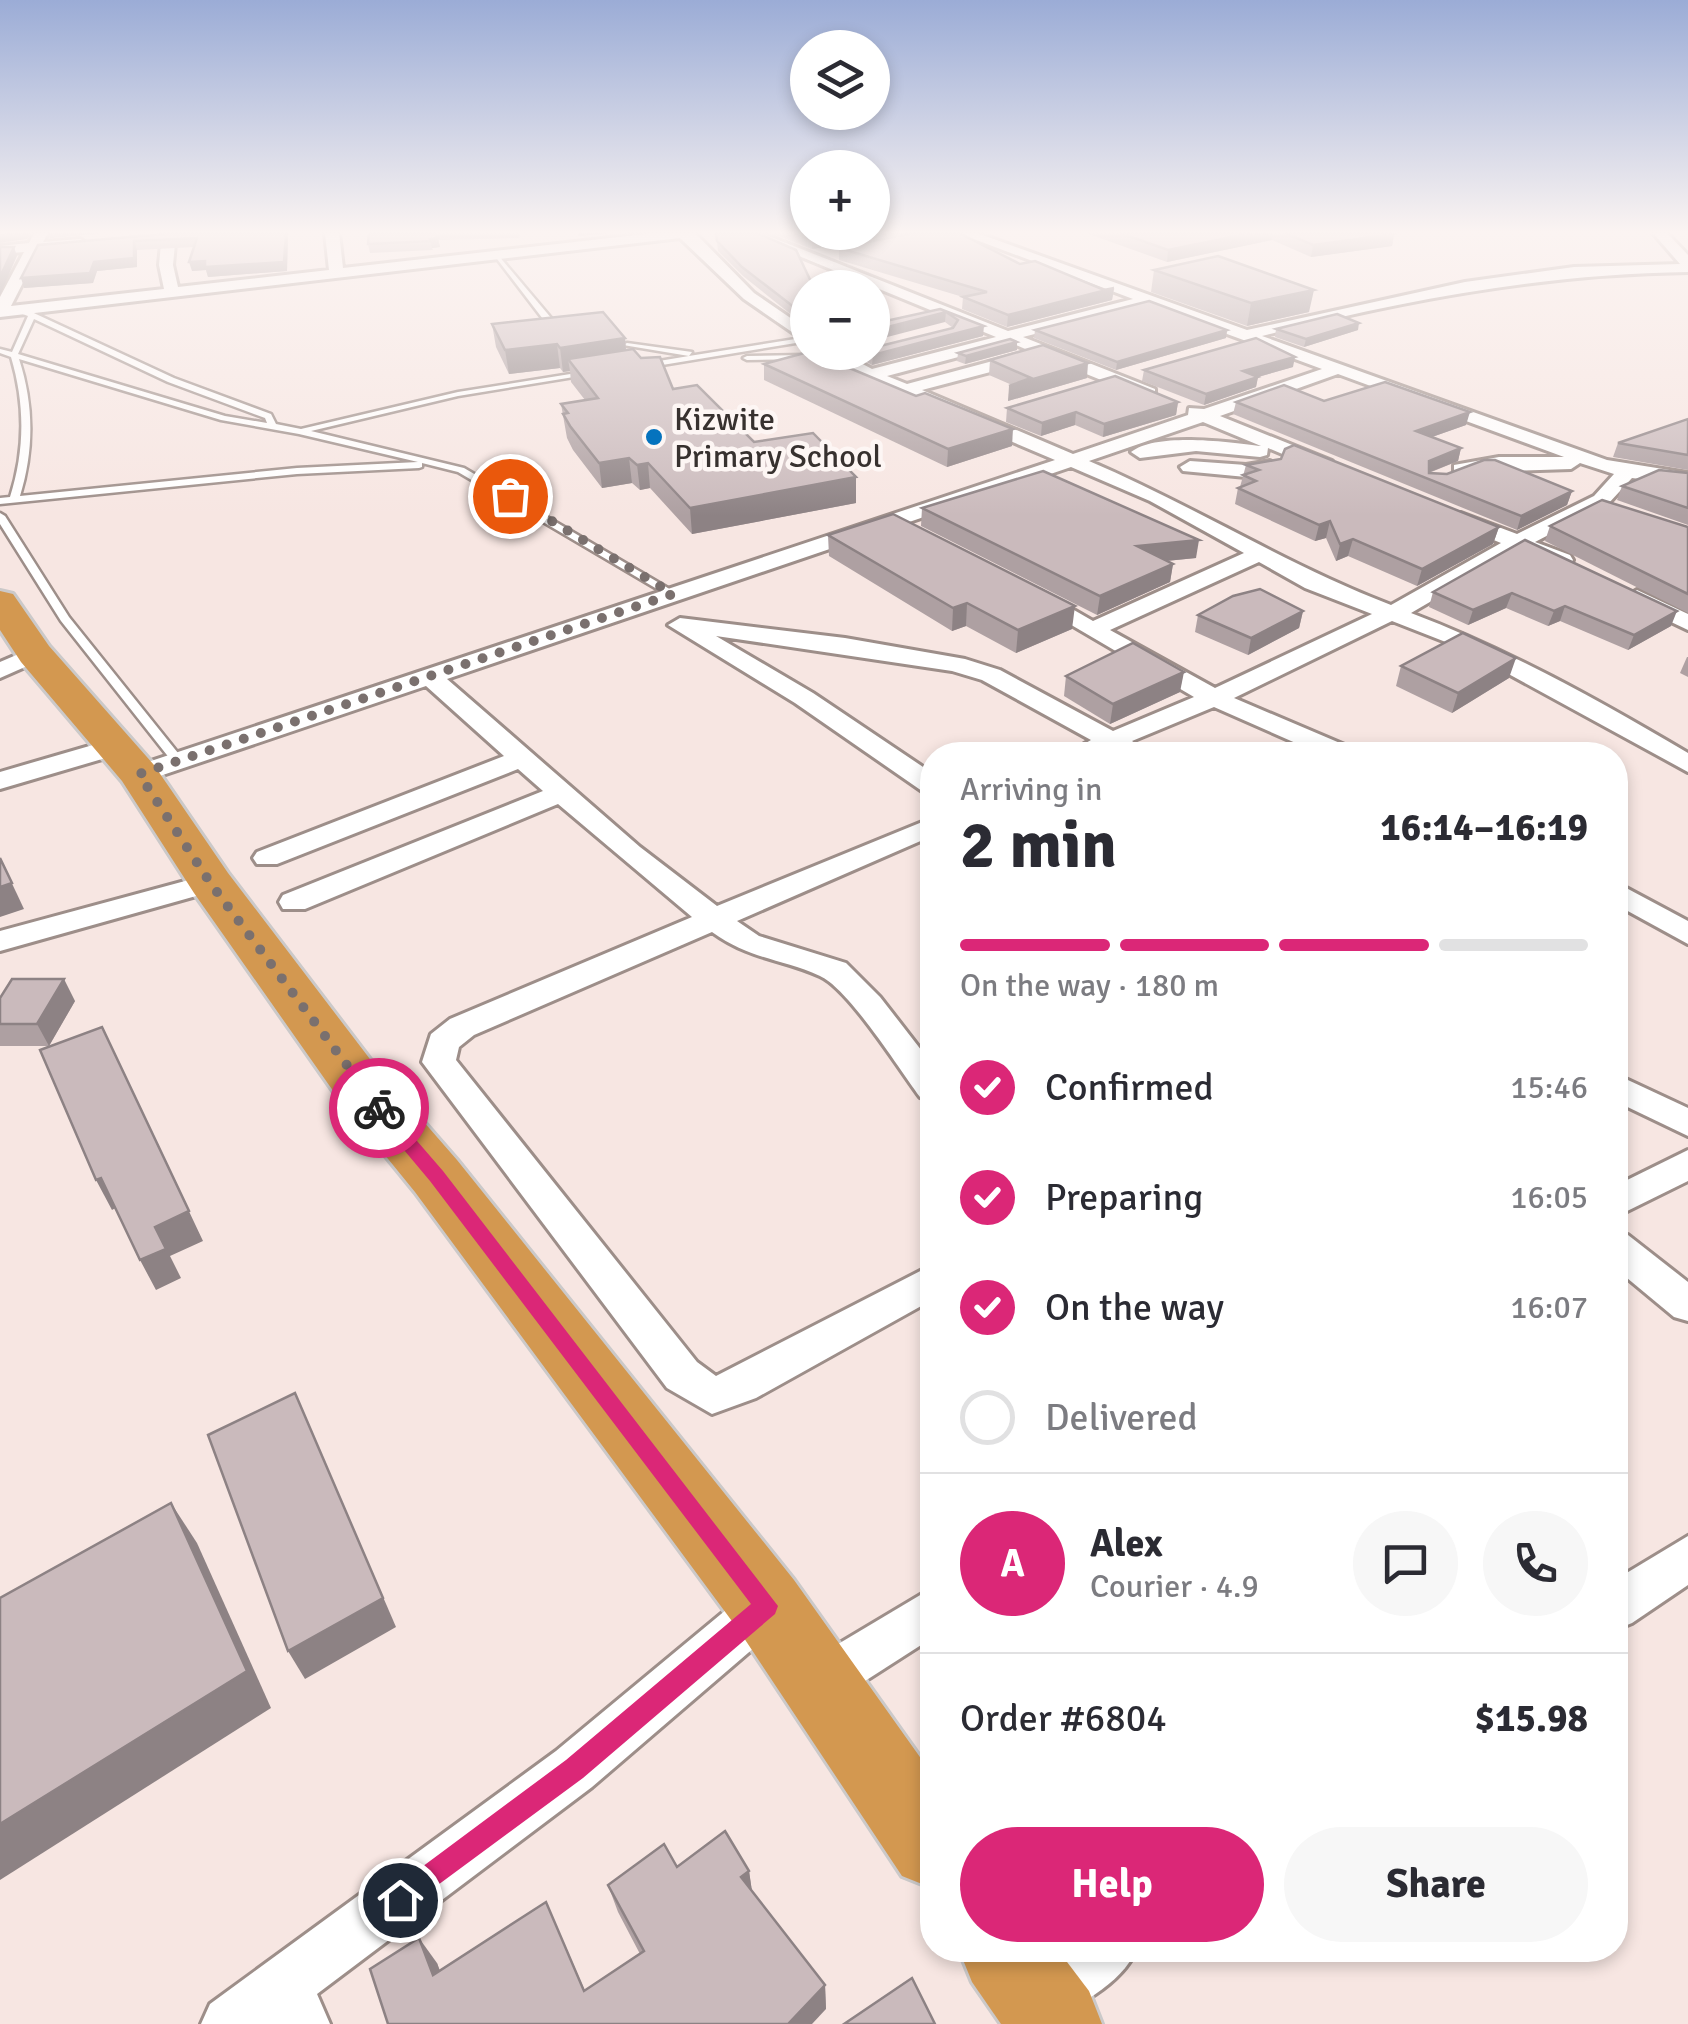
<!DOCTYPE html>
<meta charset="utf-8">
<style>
:root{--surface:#fff;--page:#f7f7f7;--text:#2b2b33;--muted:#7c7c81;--line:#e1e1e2;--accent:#db2777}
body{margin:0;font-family:Signika,sans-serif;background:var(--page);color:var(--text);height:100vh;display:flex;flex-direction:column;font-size:38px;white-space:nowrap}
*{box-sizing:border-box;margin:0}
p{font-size:32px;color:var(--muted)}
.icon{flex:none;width:55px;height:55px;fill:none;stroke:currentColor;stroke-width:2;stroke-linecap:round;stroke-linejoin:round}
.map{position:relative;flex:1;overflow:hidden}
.sheet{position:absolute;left:920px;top:742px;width:708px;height:1220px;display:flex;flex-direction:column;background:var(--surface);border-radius:40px;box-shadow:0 5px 15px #0003}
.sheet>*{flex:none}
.controls{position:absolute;left:790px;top:30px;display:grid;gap:20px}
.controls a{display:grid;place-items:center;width:100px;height:100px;border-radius:50%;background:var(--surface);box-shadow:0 5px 15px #0003;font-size:50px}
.pin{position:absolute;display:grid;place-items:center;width:85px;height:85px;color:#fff;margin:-42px;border:5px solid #fff;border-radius:50%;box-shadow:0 2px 10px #0007}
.courier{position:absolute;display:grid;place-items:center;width:100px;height:100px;margin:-50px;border:8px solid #db2777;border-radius:50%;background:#fff;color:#222;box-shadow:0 2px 12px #0007}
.head em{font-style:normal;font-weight:800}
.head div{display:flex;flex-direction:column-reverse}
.head{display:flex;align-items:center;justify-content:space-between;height:170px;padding:0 40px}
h1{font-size:65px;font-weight:800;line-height:75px}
.bar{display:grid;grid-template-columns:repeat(4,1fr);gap:15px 10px;align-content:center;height:120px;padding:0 40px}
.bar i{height:12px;border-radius:8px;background:var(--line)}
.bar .on{background:var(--accent)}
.bar p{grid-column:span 4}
.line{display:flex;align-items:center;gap:25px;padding:0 40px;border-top:2px solid var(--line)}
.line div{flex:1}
.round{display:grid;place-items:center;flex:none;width:105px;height:105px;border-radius:52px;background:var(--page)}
ol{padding:0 40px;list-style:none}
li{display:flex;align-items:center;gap:30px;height:110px}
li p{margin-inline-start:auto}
li .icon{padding:10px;border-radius:50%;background:var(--accent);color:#fff;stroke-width:4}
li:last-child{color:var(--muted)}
li i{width:55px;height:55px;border:5px solid var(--line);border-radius:50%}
.action{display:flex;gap:20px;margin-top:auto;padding:20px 40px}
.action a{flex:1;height:115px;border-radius:60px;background:var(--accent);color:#fff;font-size:40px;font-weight:800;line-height:115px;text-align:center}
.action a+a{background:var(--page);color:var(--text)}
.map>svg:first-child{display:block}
</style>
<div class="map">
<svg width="1688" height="2024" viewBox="0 0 1688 2024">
<rect width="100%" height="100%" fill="#f7e6e2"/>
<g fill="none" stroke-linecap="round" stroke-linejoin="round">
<g stroke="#9d8e89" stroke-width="5">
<g id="service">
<polygon points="494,255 498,255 552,319 552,323 546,323"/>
<path d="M17,308h6l151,70 97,36 5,10 25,5 157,-37 131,-21 1,2 -4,2 -128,21 -147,35 153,37 214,126 -9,2 -211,-124 -36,-9v4l-3,1 -122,6 -297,30v-6l10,-1c15,-47 15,-93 1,-140l-11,-4v-4l12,3 16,-36 -11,-4zM34,319l134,63 97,36 2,5 -42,-7 -207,-62zM19,359l202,61 78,14 119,28 -121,6 -277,28c14,-46 14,-91 -1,-137z"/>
<polygon points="808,337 808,341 644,368 641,364 689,356 623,345 627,343 692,352 689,356"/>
<polygon points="804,355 807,359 747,360 743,358 747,356"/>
<polygon points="0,513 5,516 69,617 182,758 182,764 174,764 61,621 0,524"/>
</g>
</g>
<g stroke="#9d8e89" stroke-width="6">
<g id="minor">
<polygon points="34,233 48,233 43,242 80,239 87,243 39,251 11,306 164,289 159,265 162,233 176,233 173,265 178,287 329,270 325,233 339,233 343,268 654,233 695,233 754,293 808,330 808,343 744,299 680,238 0,317 0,297 24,252 0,254 0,246 29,243"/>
<path d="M743,233h18l247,98 125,-32 -175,-66h19l270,97 218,-48 109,-15 106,-3 -27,-31h14l21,22v17c-146,2 -285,28 -426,64l345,124 81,13v12l-56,-7 -24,26 -73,38 35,13 3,5 -3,5h-16l-35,-15 -108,63c98,37 187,87 277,140v19l-227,-124 -69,-27 -158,77 120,51 4,6h-35l-109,-48 -82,34 19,14h-32l-8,-4 -11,4h-35l26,-15 -109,-60 -30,-9 -236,-35 97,57 119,80v20l-10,-2 -127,-88 -127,-78 12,-7 165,20 120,21 35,11 113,61 81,-34 -172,-101 11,-7 8,2 52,30 151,-68 -94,-52 -79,-34 -624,212 193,168 77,59 215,-88v18l-195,85 22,15 87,27 34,34 52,67v36l-12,-3c-21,-28 -71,-108 -100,-121 -40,-18 -69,-16 -108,-44l-238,103 -15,12 -3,13 241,302 19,14 216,-111v35l-176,98 -44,16 -45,-26 -245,-326 9,-28 19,-15 242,-102 -134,-113 -253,105h-22l-4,-7 4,-7 260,-104 -25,-22 -241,95h-20l-4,-6 4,-6 247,-96 -78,-70 -278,94h-18l-4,-6 4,-6 925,-308 -191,-81 -45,-27h21l32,17 124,-32zM1148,305l174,64 -118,40 -15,-1 -1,7 -115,39 -151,-64 114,-30 1,-6 106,43h12v-8l-132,-52zM1011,343l19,8 -123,33 -20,-8zM1338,374l226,83h-65l-45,8v8l117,-4 9,-6 34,11 -20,22 -77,38 -56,-21h-14l-3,4 3,4 54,22 -110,62c-105,-40 -198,-100 -302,-144l114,-39 58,24c-32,-4 -105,-14 -130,6l9,6 56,-7 64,6 7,-2 1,-7 50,21h14v-8l-112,-45zM1259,562l46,26 67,26 -157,74 -105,-58z"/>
<polygon points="1190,461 1246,465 1270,461 1280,467 1277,471 1246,477 1183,471 1180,467"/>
<polygon points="1637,590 1688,614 1688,630 1629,602 1626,597"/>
<polygon points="35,647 43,649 47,654 43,659 0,678 0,662"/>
<polygon points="117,738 126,740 130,746 126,752 0,789 0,772"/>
<polygon points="211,874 221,877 226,883 221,889 0,951 0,931"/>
<polygon points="1615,882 1688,921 1688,944 1615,904"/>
<polygon points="1615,1074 1688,1108 1688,1136 1615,1101"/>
<polygon points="1688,1150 1688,1181 1615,1217 1615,1186"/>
<polygon points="1615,1231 1628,1235 1688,1282 1688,1321 1674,1317 1615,1268"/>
<polygon points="1688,1536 1688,1585 1632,1623 1615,1630 1615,1580"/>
<polygon points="767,1583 784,1590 790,1606 784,1622 592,1787 317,1994 330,2024 201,2024 210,2004 556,1751 750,1590"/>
<polygon points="932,1588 932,1638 837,1699 820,1706 803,1699 796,1682 803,1665"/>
<path d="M1059,1950h77c-14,34 -62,59 -96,73l-20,-8 -8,-20 8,-20z"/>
</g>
</g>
<g stroke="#cbc9c9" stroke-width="6">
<g id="trunk">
<polygon points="0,591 13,594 49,646 154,765 228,873 376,1067 457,1160 794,1580 932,1774 932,1888 902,1876 740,1632 415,1192 336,1095 194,893 122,781 21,662 0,630"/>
<polygon points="959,1950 1058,1950 1089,1991 1102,2024 1001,2024 972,1982"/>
</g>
</g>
<use href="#service" fill="#fff" fill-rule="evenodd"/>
<use href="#minor" fill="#fff" fill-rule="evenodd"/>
<use href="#trunk" fill="#d39850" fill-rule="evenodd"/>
</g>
<g fill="#aea0a2">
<polygon points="175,233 288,233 287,271 208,277 206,270 192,271 194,247 137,250 137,267 97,271 93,283 24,288 38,245"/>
<polygon points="369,233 519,233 520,238 438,240 440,247 432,248 433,250 370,253 368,244"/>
<polygon points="716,233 808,288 808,328 743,276 718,251"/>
<polygon points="771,233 909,233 812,249"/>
<polygon points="1086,233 1392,233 1394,234 1392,246 1311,257 1272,240 1167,262"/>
<polygon points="839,248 1020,264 1104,290 1114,288 1112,300 1007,327 962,309 963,297 839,260"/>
<polygon points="1154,270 1309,312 1247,326 1151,292"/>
<polygon points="940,309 983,336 872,365 849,352 872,352 953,328 945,322"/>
<polygon points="492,324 625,338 626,350 641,358 673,389 754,442 856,503 692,534 650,488 640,490 632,483 602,488 573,450 567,438 561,404 585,400 571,382 570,371 563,372 560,368 509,374 496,347"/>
<polygon points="1276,329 1358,330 1304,347 1275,337"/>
<polygon points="1035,330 1227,330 1226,338 1116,370 1034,338"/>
<polygon points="1017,350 965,364 957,361 958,353"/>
<polygon points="990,360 1087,378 1008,401 1012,385 989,375"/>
<polygon points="764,364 858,371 1012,446 947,467 764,380"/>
<polygon points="1293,367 1258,377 1256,387 1204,405 1142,381 1144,370"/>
<polygon points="1324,401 1466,425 1432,437 1461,448 1458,461 1429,473 1572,491 1567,505 1517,530 1233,414 1236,402"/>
<polygon points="1178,402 1176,415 1103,437 1075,425 1041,436 1006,422 1007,408"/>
<polygon points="1688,419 1688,470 1613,457 1618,443"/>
<polygon points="1246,465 1499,527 1493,544 1417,586 1348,556 1336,561 1326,538 1315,541 1235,504 1238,488 1240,487"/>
<polygon points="1688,473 1688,525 1617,500 1622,486"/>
<polygon points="922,508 1196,558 1166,561 1173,564 1170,582 1097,615 921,526"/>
<polygon points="1550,526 1688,527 1688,613 1545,541"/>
<polygon points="828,535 1072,629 1016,653 966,626 952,631 829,556"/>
<polygon points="1525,540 1671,626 1628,650 1560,621 1548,626 1506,608 1468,625 1429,607 1433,592"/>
<polygon points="1303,611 1299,628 1248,655 1195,632 1198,615"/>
<polygon points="1687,657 1688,657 1688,677 1680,673"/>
<polygon points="1401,666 1509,678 1452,713 1396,686"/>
<polygon points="1066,676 1180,692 1110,724 1064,696"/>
<polygon points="0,998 75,1001 49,1046 0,1046"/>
<polygon points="677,1867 749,1871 752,1892 825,1985 826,2009 388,2024 437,1963 440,1971 546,1902 585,1991 640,1954 618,1912 608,1885"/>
</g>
<g fill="#8d8284">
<polygon points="6,233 31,233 27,239 0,243 0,234"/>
<polygon points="48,233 106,233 50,238"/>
<polygon points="286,233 288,233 287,271 208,277 206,270 192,271 189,262"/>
<polygon points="578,233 615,233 578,236"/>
<polygon points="856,233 909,233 812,249 812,240"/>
<polygon points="1251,233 1273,233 1272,240 1167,262 1168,250"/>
<polygon points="1394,234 1392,246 1311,257 1313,245"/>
<polygon points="438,238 440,247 432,248 430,239"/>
<polygon points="134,241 137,250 137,267 97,271 93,283 24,288 21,278 94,262"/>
<polygon points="14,247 17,256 0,295 0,277"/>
<polygon points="1114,288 1112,300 1007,327 1008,315"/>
<polygon points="1314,290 1309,312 1247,326 1251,303"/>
<polygon points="946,312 945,322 872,341 872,331"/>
<polygon points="1359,323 1358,330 1304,347 1306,339"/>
<polygon points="984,326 983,336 872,365 873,355"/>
<polygon points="1227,330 1226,338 1116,370 1117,362"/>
<polygon points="625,338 627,362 568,359 570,371 563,372 560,348"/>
<polygon points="1017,342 1017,350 965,364 966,356"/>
<polygon points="557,344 560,368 509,374 505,350"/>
<polygon points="1295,357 1293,367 1258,377 1256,387 1204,405 1206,394 1243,371"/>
<polygon points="1088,363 1087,378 1008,401 1009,386"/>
<polygon points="1178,402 1176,415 1103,437 1104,424"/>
<polygon points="1076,412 1075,425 1041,436 1042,423"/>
<polygon points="1470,412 1466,425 1412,444 1416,431"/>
<polygon points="1013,429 1012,446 947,467 948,449"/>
<polygon points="1461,448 1458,461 1425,474 1429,461"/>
<polygon points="629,458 632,483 602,488 599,463"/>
<polygon points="648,463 650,488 640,490 637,465"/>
<polygon points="856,477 856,503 692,534 690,508"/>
<polygon points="1572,491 1567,505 1517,530 1521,516"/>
<polygon points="1330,521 1326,538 1315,541 1319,525"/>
<polygon points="1499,527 1493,544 1417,586 1422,569"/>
<polygon points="1353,539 1348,556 1336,561 1340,544"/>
<polygon points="1199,540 1196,558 1135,564 1137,546"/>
<polygon points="1173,564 1170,582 1097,615 1100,596"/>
<polygon points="1512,593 1506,608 1468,625 1473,610"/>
<polygon points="967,603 966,626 952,631 953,608"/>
<polygon points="1075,606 1072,629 1016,653 1018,630"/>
<polygon points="1565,606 1560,621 1548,626 1554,611"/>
<polygon points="1303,611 1299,628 1248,655 1251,638"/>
<polygon points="1677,611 1671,626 1628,650 1634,635"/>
<polygon points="1516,658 1509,678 1452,713 1458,693"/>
<polygon points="1184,672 1180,692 1110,724 1113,704"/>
<polygon points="0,858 24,909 0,917"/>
<polygon points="64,979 75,1001 49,1046 37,1024"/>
<polygon points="102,1027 203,1241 170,1256 181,1278 156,1290 140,1260 155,1227"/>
<polygon points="101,1178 117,1207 112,1210 96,1180"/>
<polygon points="295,1393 396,1627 305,1679 288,1651"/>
<polygon points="171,1503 197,1543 271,1708 0,1880 0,1824"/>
<polygon points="749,1871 753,1898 741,1877"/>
<polygon points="419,1938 437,1963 450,1999 433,1975"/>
<polygon points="825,1985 826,2009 812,2024 788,2024"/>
</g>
<g fill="#cababc" stroke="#8d8284" stroke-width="2.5">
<polygon points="175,233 286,233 284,262 205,267 205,261 189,262 197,238 134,241 134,258 94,262 90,273 21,278 38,245"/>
<polygon points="369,233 435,233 438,238 430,239 431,241 368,244"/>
<polygon points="716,233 757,233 796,250 814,288 808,288 808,318 742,267 717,241"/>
<polygon points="794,233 856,233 812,240"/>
<polygon points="912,233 959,233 1020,264 1035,261 1104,290 1114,288 1008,315 963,297 987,292 839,248"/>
<polygon points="1120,233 1251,233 1168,250"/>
<polygon points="1285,233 1392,233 1394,234 1313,245"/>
<polygon points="0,247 14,247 0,277"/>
<polygon points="1218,256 1314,290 1251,303 1154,270"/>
<polygon points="1149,301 1227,330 1117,362 1035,330"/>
<polygon points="940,309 984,326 873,355 869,352 872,352 872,348 953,328 958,320 946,312 872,331 872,324"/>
<polygon points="603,312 625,338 560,348 557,344 505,350 492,324"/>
<polygon points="1337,314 1359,323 1306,339 1276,329"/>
<polygon points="1256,338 1295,357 1243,371 1258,377 1206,394 1144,370"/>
<polygon points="1010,339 1017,342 966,356 958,353"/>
<polygon points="1043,345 1088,363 1009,386 1031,378 990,360"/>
<polygon points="633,349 641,358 660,357 673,389 697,385 754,442 813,433 856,477 690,508 648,463 637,465 629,458 599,463 570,426 563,414 568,413 561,404 598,398 568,359"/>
<polygon points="808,352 839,352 858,363 847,367 916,396 925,393 1013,429 948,449 764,364"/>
<polygon points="1115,376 1178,402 1104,424 1076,412 1042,423 1007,408"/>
<polygon points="1385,382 1470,412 1416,431 1461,448 1429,461 1429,473 1447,474 1484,460 1495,460 1572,491 1521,516 1236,402 1284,385 1324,401"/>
<polygon points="1688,419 1688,455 1618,443"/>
<polygon points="1294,445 1499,527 1422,569 1353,539 1340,544 1330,521 1319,525 1238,488 1256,481 1243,475 1259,470 1246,465 1281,459 1285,449"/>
<polygon points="1659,470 1688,473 1688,508 1622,486"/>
<polygon points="1043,471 1199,540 1137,546 1173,564 1100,596 922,508"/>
<polygon points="1602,500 1688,527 1688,594 1550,526"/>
<polygon points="893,514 1075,606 1018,630 967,603 953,608 828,535"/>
<polygon points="1525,540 1677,611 1634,635 1565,606 1554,611 1512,593 1473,610 1433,592"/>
<polygon points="1260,589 1303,611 1251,638 1198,615 1233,596"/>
<polygon points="1463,633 1516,658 1458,693 1401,666"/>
<polygon points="1133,643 1184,672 1113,704 1066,676"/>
<polygon points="0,858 12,883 0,887"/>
<polygon points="12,979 64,979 37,1024 0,1024 0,998"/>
<polygon points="102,1027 189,1211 155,1227 166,1249 140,1260 101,1178 96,1180 40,1050"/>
<polygon points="295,1393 383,1598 288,1651 208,1435"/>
<polygon points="171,1503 247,1671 0,1824 0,1598"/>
<polygon points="725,1831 749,1871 741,1877 825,1985 788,2024 388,2024 370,1969 419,1938 433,1975 546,1902 584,1991 644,1951 608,1885 664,1844 677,1867"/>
<polygon points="912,1978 935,2024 844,2024"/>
</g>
<linearGradient id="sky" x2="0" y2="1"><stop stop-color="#9bacd6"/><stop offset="0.45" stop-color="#fbf4f2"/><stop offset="1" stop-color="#fbf4f2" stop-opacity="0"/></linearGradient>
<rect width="1688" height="516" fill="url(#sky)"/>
<polygon fill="#db2777" points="379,1102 385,1104 443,1171 778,1606 775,1614 583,1778 400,1913 391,1909 387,1900 391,1890 566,1760 751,1604 430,1181 373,1113 370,1108"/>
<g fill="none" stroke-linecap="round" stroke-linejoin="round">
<polyline stroke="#7a706e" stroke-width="10" stroke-dasharray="0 18" points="379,1108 211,884 139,774 673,594 510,496"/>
</g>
<circle fill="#0573be" stroke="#fdf6f4" stroke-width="4" cx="654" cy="437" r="10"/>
<g text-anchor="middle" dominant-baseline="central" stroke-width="9" stroke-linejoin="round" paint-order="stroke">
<g font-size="32" fill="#37312f" stroke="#fdf6f4" text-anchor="start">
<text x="674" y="419">Kizwite<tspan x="674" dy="37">Primary School</tspan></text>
</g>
</g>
</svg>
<div class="controls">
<a><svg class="icon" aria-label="layers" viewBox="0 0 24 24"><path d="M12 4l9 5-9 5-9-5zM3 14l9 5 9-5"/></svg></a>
<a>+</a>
<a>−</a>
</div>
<div class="pin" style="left:510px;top:496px;background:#ea580c"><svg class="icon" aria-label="bag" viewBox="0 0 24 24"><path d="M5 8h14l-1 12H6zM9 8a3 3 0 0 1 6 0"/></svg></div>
<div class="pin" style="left:400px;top:1900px;background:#1f2937"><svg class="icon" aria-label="home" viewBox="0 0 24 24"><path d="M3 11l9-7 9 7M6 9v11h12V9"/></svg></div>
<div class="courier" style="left:379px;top:1108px"><svg class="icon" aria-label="bike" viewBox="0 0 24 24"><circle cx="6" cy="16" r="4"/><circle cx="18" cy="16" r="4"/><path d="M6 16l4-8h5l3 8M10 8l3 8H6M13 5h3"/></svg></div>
<section class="sheet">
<div class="head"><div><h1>2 min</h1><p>Arriving in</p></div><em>16:14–16:19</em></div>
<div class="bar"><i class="on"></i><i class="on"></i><i class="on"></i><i></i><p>On the way · 180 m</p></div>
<ol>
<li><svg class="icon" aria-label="check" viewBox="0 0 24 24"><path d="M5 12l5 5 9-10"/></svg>Confirmed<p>15:46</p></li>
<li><svg class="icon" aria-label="check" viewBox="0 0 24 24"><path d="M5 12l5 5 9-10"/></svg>Preparing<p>16:05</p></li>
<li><svg class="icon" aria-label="check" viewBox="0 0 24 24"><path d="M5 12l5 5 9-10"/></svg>On the way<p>16:07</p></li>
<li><i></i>Delivered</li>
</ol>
<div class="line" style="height:180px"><b class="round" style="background:var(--accent);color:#fff">A</b><div><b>Alex</b><p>Courier · 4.9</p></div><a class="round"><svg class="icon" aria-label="chat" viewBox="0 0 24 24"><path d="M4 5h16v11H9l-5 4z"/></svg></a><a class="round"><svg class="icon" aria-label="phone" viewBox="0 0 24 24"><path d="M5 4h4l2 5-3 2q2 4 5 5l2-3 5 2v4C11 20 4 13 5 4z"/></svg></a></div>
<div class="line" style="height:130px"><div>Order #6804</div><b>$15.98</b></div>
<div class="action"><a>Help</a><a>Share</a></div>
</section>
</div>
